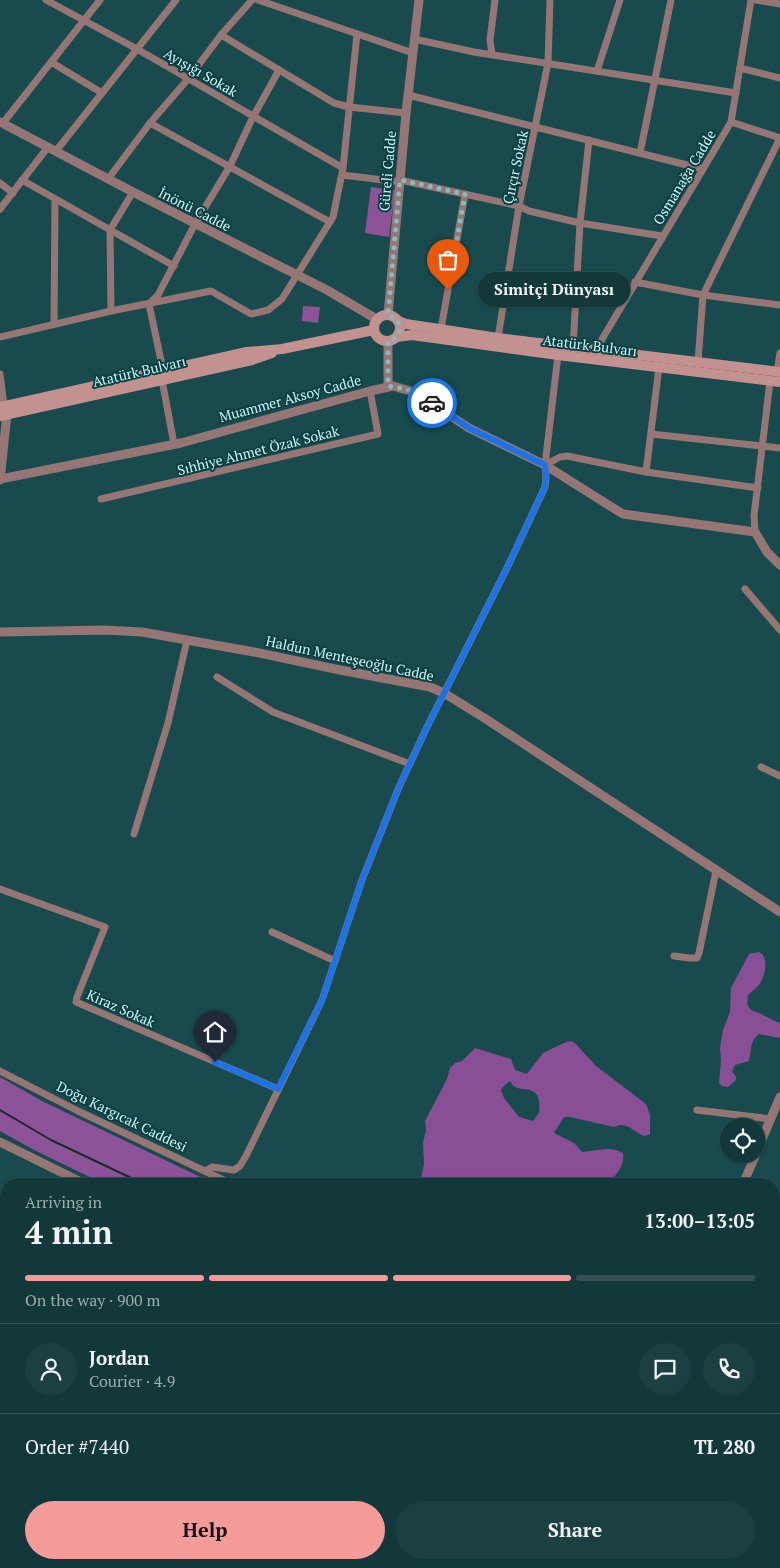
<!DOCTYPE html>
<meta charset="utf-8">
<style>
:root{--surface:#13383a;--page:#1c3f42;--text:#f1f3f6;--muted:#9dacaf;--line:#325254;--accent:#f59b9a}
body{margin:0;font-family:"PT Serif",serif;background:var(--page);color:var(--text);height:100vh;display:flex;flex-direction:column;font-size:19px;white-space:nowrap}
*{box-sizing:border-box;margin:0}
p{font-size:16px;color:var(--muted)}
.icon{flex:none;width:28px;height:28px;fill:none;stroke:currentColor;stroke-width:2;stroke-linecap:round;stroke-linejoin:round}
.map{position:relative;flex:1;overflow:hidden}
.side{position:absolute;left:0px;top:1178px;width:780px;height:391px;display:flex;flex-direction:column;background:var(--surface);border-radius:20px 20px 0 0;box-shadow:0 1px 4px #0004,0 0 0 1px var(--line)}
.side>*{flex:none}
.fabs{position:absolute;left:720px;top:1118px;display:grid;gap:10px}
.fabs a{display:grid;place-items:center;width:45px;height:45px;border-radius:50%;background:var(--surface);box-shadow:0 1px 4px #0004,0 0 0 1px var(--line);font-size:25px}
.pin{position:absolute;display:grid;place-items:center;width:42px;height:42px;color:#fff;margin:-51px -21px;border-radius:50% 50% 50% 0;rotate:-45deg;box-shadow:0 0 5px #0007}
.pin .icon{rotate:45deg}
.courier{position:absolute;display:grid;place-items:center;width:50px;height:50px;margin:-25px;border:4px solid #1a73e8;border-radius:50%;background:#fff;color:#222;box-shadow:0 1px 6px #0007}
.bubble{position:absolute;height:35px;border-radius:18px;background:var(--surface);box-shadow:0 1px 4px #0004,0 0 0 1px var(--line);font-size:16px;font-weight:700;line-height:35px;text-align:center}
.headline em{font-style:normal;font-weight:700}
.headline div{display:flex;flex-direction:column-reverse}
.headline{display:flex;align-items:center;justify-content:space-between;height:85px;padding:0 25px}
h1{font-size:32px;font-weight:700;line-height:38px}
.bar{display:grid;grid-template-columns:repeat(4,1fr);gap:8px 5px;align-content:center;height:60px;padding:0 25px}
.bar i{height:6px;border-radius:4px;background:var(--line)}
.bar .selected{background:var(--accent)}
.bar p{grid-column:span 4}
.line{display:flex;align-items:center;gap:12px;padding:0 25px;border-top:1px solid var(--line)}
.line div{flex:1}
.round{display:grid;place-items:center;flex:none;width:52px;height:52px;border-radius:26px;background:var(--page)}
.button{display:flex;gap:10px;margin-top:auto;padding:10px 25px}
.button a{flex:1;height:58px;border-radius:30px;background:var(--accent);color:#111;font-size:20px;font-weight:700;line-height:58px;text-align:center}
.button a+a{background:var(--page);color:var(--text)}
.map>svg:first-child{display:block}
</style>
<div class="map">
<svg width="780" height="1568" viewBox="0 0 780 1568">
<rect width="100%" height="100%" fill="#194b4e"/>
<g fill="#8d5399">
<polygon points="371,187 395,190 389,237 365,233"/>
<polygon points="303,306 320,307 318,323 302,321"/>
<polygon points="0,1077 42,1101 215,1184 104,1184 34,1150 0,1131"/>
<polygon points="774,1335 780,1340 780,1446 774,1457"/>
<polygon points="780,1458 780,1525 774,1521 774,1468"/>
<polygon points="774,1533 780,1538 780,1568 731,1568 723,1563 774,1562"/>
<polygon points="656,1562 704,1563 712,1568 654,1568"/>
</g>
<g fill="#894f95" fill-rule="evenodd">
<path d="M759,952c11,6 6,26 -1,34 -3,3 -7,6 -10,9 -3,19 6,14 17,21 6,3 9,5 15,7v15l-21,-4c-10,8 -7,16 -10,27l-14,4 -3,6 4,6v3l-8,7 -6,-1 -3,-3 2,-23 -1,-12 3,-18 7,-18 1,-24 18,-34z"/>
<path d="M570,1041l5,2 21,23 50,38 4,11v19l-5,2c-12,-3 -17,-16 -31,-9l-44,-10h-6l-10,16 20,10 8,9c15,-1 28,-7 41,1 2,12 -7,23 -16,31h-187l4,-20 -1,-22 3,-11 -1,-10 22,-42 3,-11 5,-5 7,-2 13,-13 36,11 4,11 12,4 16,-21 21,-10zM510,1081c7,17 33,-4 29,32l-6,8 -14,-4 -15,-19 -3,-8 3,-4z"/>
<polygon points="6,1437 6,1562 656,1563 654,1568 0,1568 0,1439"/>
</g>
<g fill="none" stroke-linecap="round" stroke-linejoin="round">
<g stroke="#192c2d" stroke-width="2">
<polyline points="0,1110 51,1140 144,1184"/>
<polyline points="764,1562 772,1568"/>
</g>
<g stroke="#957675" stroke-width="7">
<polyline points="46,0 137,49 343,168"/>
<polyline points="258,0 413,53"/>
<polyline points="756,0 780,4"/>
<polyline points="221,35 334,103 349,107 406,113"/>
<polyline points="414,39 474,52 736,93"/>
<polyline points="492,54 490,40 495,0"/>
<polyline points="51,62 102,93"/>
<polyline points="740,68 780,78"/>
<polyline points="597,71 620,0"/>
<polyline points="408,95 703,169"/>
<polyline points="731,122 780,138"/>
<polyline points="3,123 100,0"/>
<polyline points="150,123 330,222"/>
<polyline points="56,151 176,0"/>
<polyline points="640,153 671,0"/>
<polyline points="342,175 400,182"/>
<polyline points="108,179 150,123 188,79 221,35 252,0"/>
<polyline points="22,180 174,266"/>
<polyline points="400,180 519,206 529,211 580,223 662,236"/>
<polyline points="0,183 13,193"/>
<polyline points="0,209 48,147"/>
<polyline points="635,282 703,295 780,305"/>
<polyline points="506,288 576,296"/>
<polyline points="111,311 110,230 133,192"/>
<polyline points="54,324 55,199"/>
<polyline points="441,329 465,194"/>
<polyline points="0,337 111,311 211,291 251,314 268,310 282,299 333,217 343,168 357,34"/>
<polyline points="498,338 519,206 548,63 550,0"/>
<polyline points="573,348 580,223 589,140"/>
<polyline points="595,351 731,122 751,0"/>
<polyline points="698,362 703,295 780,138"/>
<polyline points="163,370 149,304 158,295 195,224 230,166 253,117 279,70"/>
<polyline points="777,372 780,353"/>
<polyline points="0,374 4,406"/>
<polyline points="162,380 174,444"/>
<polyline points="651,434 780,448"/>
<polyline points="545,465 560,457 567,456 646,472 758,488"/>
<polyline points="646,472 659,367"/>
<polyline points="101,499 378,434 370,391"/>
<polyline points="755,532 754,516 770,381"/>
<polyline points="745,589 780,630"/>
<polyline points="217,677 273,712 410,764"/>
<polyline points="761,767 780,776"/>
<polyline points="134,834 168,723 187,640"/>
<polyline points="0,889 105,927 77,997 76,1002 278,1089"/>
<polyline points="272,932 335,961"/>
<polyline points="674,956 689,958 697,958 699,953 716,871"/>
<polyline points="0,1071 78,1111 232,1184"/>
<polyline points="697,1110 771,1119"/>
<polyline points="205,1171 212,1167 234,1170 240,1166 246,1156 322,1000 362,880 399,787 427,727 507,568 545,487 546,477 545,465 558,355"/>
<polyline points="774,1254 780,1239"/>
<polyline points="774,1290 780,1293"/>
<polyline points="774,1332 780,1336"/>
<polyline points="774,1525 780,1529"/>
</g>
<g stroke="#957675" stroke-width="9">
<polyline points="0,122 133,192 327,290 378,320"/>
<polyline points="388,315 406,113 419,0"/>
<polyline points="388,386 388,342"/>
<polyline points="0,479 181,443 370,391 393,386 414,392 469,428 545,465 618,511 623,514 755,532 767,552 780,565"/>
<polyline points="0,480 7,414"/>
<polyline points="0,632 104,630 142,632 254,652 340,670 430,687 444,693 489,721 780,912"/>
<polyline points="0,1142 85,1184"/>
<polyline points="756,1153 780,1097"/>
<polyline points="743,1184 756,1154"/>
<polyline points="774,1237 780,1239"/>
<polyline points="774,1461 780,1450"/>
<polyline points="714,1562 722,1568"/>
</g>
<g stroke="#c29190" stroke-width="10">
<circle cx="387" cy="328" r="13"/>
<polyline points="398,321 406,324 498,338 780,372"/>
<polyline points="397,337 412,335 558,355 780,382"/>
<polyline points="0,407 247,352 282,349 374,330"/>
<polyline points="0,416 252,360 272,353"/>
</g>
</g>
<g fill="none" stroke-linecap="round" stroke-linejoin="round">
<polyline stroke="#8cb9bc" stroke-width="5" stroke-dasharray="0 9" points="432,403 406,389 388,386 388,342 397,337 400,329 398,321 388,315 400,180 465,194 448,290"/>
<polyline stroke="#1a73e8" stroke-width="6" points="215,1062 278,1089 322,1000 362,880 399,787 427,727 507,568 545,487 546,477 545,465 469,428 432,403"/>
</g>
<g text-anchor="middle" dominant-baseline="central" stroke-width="4" stroke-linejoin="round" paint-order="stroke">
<g font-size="14" fill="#caf4f7" stroke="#0b4043">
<text transform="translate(201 72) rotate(30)">Ayışığı Sokak</text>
<text transform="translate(515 167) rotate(-78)">Çırçır Sokak</text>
<text transform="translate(387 171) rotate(-85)">Güreli Cadde</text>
<text transform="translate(684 177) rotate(-59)">Osmanağa Cadde</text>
<text transform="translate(195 209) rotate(27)">İnönü Cadde</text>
<text transform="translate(590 345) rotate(7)">Atatürk Bulvarı</text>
<text transform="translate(139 371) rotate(-13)">Atatürk Bulvarı</text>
<text transform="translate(290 398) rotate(-15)">Muammer Aksoy Cadde</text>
<text transform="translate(258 450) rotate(-14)">Sıhhiye Ahmet Özak Sokak</text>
<text transform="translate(350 658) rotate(12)">Haldun Menteşeoğlu Cadde</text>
<text transform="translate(121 1008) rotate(24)">Kiraz Sokak</text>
<text transform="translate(122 1116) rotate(26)">Doğu Kargıcak Caddesi</text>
</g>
</g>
</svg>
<div class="fabs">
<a><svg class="icon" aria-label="locate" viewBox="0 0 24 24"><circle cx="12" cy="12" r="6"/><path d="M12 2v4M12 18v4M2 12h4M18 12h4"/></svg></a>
</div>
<div class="pin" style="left:448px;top:290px;background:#ea580c"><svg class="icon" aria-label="bag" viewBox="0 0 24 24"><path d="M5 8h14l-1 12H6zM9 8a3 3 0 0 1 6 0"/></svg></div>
<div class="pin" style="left:215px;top:1062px;background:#1f2937"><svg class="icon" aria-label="home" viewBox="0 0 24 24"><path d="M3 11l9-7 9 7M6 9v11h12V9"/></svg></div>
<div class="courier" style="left:432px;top:403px"><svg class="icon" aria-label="car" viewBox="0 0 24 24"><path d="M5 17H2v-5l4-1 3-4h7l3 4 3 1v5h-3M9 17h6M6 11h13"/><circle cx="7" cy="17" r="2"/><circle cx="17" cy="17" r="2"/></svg></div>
<div class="bubble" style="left:478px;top:272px;width:152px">Simitçi Dünyası</div>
<section class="side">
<div class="headline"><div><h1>4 min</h1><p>Arriving in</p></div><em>13:00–13:05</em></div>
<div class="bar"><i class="selected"></i><i class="selected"></i><i class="selected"></i><i></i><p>On the way · 900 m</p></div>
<div class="line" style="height:90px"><a class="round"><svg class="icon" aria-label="person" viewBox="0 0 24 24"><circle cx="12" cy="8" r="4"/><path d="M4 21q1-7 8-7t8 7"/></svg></a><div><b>Jordan</b><p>Courier · 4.9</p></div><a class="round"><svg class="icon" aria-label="chat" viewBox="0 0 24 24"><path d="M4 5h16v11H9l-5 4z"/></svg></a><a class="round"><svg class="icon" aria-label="phone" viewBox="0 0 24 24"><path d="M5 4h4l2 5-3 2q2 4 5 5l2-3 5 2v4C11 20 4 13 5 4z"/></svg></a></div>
<div class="line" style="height:65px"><div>Order #7440</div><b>TL 280</b></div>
<div class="button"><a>Help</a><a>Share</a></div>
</section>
</div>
